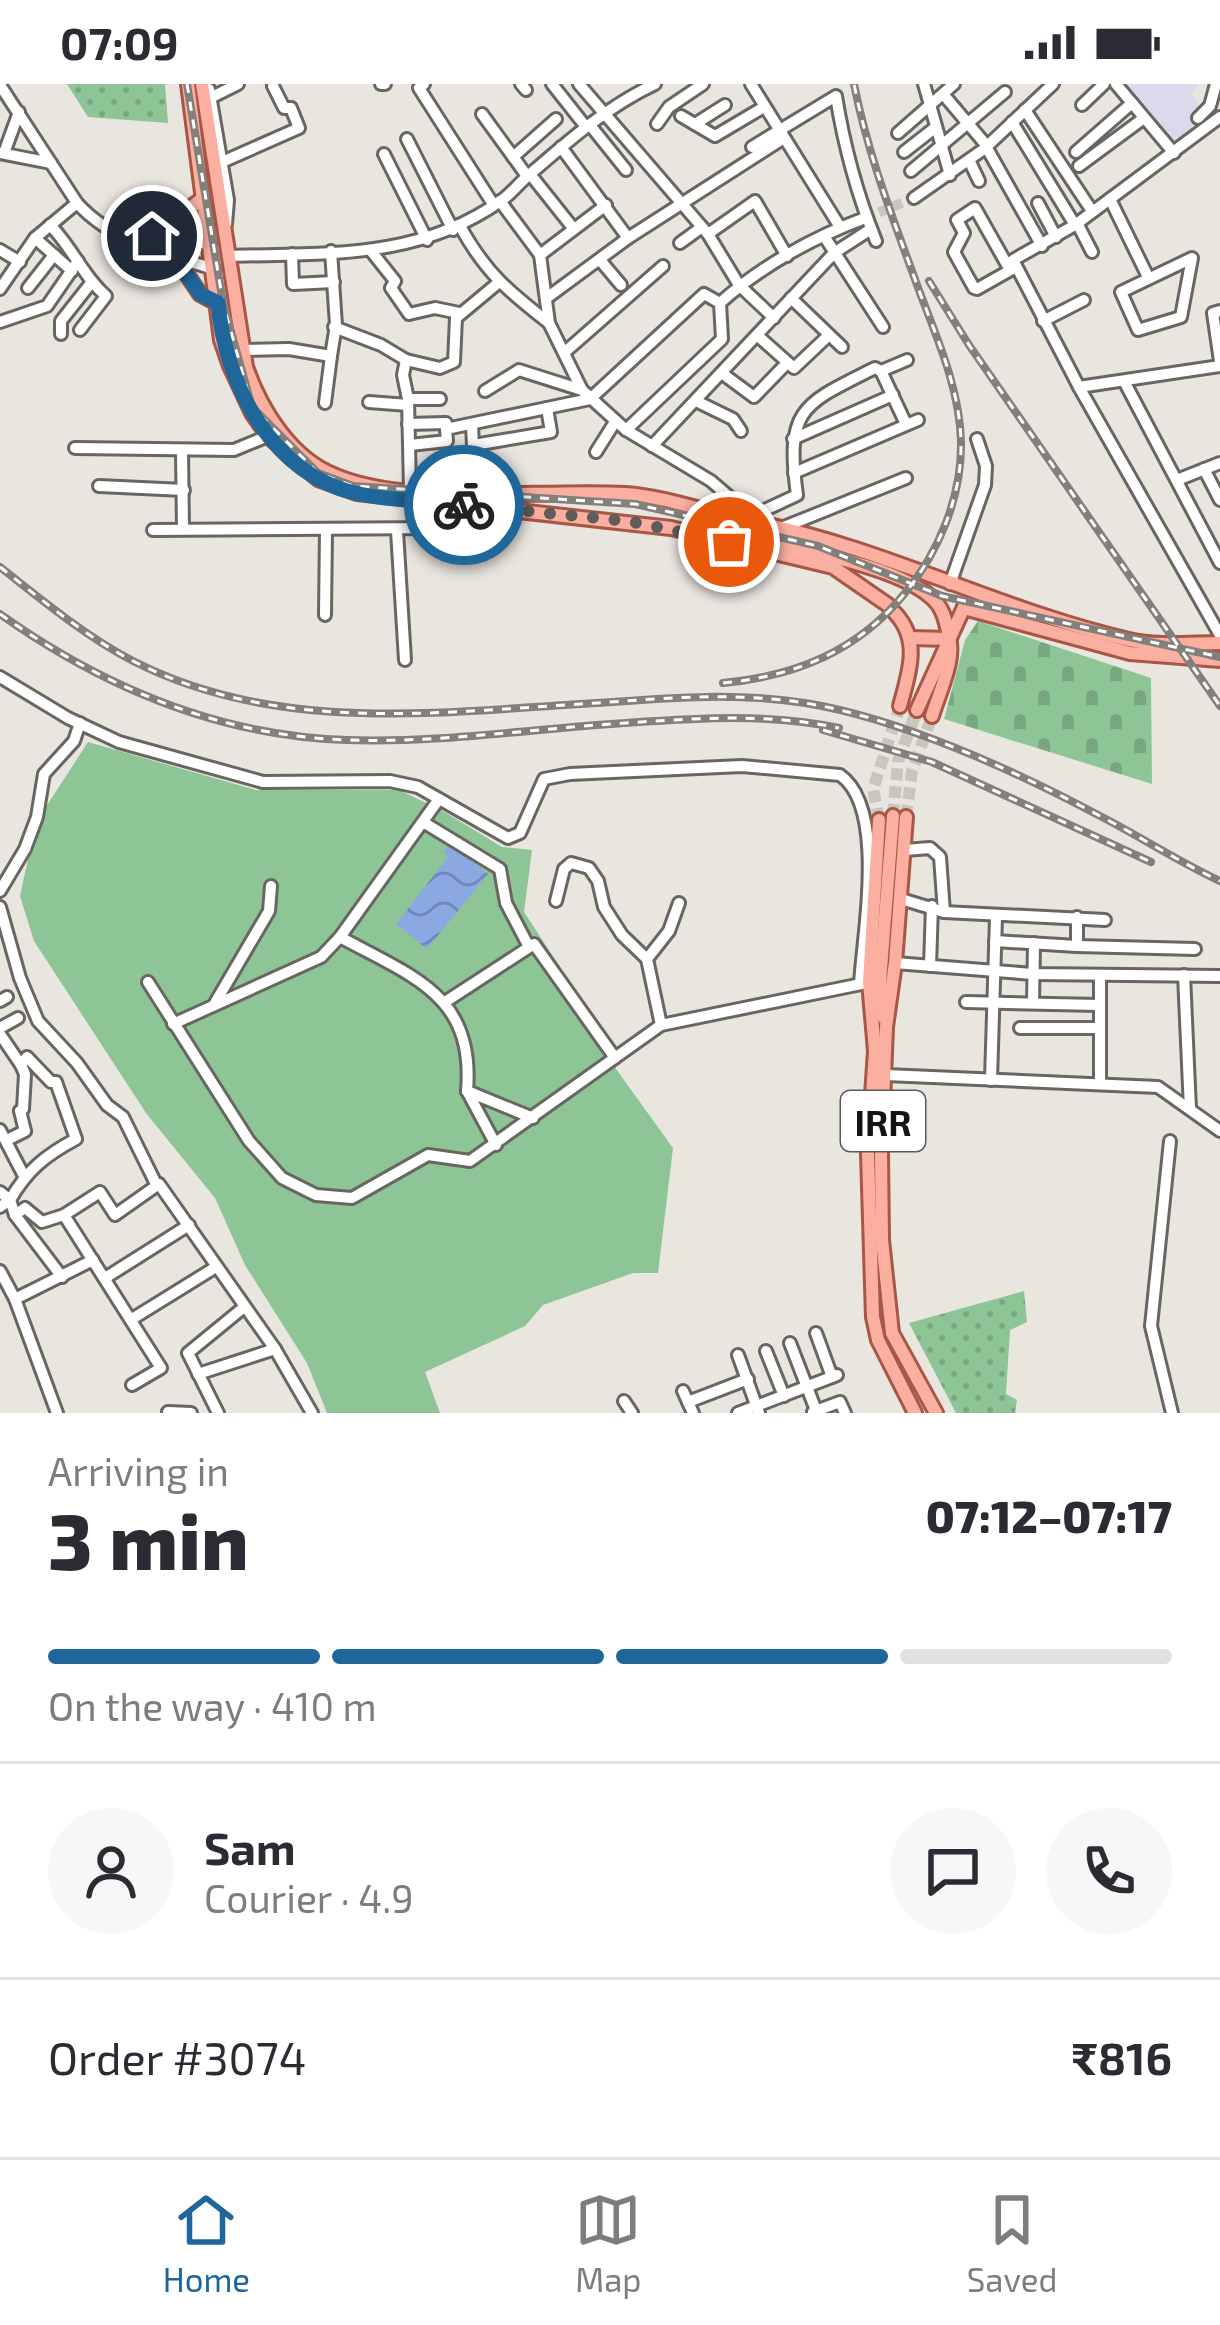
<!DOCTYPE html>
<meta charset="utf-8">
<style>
:root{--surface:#fff;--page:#f7f7f7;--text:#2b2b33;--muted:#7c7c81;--line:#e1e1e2;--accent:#1f669a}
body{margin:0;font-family:"Exo 2",sans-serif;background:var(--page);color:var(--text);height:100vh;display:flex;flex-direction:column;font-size:45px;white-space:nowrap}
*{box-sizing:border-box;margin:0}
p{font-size:39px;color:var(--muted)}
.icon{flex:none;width:66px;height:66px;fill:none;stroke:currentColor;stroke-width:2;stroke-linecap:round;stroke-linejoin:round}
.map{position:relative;height:1329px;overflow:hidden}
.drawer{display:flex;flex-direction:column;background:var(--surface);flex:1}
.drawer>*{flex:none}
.pin{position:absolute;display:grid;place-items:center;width:102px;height:102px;color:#fff;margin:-51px;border:6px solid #fff;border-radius:50%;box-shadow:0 3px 12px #0007}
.courier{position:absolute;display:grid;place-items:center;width:120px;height:120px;margin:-60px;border:9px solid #1f669a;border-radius:50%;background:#fff;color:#222;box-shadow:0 3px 15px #0007}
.overview em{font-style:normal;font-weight:800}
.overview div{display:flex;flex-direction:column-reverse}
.overview{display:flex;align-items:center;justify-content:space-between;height:204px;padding:0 48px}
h1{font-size:78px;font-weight:800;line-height:90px}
.bar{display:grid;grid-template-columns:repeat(4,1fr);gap:18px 12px;align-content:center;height:144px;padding:0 48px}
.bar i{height:15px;border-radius:9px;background:var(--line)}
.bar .active{background:var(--accent)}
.bar p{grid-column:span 4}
.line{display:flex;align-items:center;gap:30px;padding:0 48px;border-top:3px solid var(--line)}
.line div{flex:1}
.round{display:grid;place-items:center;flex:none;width:126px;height:126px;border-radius:63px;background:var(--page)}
.status{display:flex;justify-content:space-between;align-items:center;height:84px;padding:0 60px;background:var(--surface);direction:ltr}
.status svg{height:33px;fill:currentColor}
.tab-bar{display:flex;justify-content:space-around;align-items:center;height:168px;border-top:3px solid var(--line);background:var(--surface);font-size:33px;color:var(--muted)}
.tab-bar a{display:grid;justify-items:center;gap:6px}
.tab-bar .active{color:var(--accent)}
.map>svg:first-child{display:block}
</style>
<div class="status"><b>07:09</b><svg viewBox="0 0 49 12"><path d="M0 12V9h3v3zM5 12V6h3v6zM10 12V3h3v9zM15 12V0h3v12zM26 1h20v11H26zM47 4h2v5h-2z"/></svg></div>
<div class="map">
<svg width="1220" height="1329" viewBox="0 0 1220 1329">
<defs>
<pattern id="grass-dots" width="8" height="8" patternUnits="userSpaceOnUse" patternTransform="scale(3)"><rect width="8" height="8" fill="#8dc596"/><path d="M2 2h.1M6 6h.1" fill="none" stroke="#79a880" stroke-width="1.8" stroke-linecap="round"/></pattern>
<pattern id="cemetery-stones" width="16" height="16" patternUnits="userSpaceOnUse" patternTransform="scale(3)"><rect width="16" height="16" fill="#8dc596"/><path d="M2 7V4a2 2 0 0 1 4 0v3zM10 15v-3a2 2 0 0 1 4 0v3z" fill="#79a880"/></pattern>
<pattern id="water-waves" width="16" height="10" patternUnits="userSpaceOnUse" patternTransform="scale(3)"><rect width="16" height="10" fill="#8ba8e3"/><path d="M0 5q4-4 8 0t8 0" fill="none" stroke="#7088b7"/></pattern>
</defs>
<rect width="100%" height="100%" fill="#e9e5df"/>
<polygon fill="#ded8ed" points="1121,0 1199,0 1191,10 1210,37 1172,58"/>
<g fill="url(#grass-dots)">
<polygon points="67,0 165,0 168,39 88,33"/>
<polygon points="1024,1207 1027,1238 1010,1246 1006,1310 1017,1316 1015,1329 956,1329 909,1239"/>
</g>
<polygon fill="url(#cemetery-stones)" points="978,537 1151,594 1152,700 944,635 965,556"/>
<polygon fill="#8dc596" points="88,658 256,706 399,706 443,727 502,763 532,766 524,828 613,964 616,985 673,1064 658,1189 633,1189 543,1221 525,1242 425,1288 440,1329 327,1329 307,1279 245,1181 215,1114 146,1029 34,857 20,812 33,752 44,726"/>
<polygon fill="url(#water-waves)" points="451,759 488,790 427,865 396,840 448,773 443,768"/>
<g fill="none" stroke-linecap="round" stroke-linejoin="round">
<polyline stroke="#c9c6c0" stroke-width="10" stroke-dasharray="10 5" stroke-linecap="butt" points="865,134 914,114"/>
<g stroke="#c9c6c0" stroke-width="12" stroke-dasharray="12 6" stroke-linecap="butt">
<polyline points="893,732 898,677 917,626"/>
<polyline points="906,733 912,687 932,632"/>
<polyline points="879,736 873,705 900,622"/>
</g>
<g stroke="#696661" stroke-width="16">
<g id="minor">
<polyline points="381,0 385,0"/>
<polyline points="424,0 419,4 493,120"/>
<polyline points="521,0 526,6"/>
<polyline points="552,0 586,43"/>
<polyline points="579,0 708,150 739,201 774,234"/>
<polyline points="751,0 840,143"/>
<polyline points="924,0 950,91"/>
<polyline points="1116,0 1174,69"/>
<path d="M0,1l77,118c35,39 88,51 137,66"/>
<polyline points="209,5 228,116 226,140"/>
<polyline points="943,10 987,62"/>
<polyline points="210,14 238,0"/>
<polyline points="1082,21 1104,0"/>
<polyline points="1025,26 1092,127"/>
<polyline points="482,30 527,92"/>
<polyline points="681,32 715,52 764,23"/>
<polyline points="1220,33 1075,141 1013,176 1079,303 1220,551"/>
<polyline points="1198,34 1210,22 1216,0"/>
<polyline points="1012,38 1075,141"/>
<polyline points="657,40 669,23 703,0"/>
<polyline points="695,40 725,21"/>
<polyline points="590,41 626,86"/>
<polyline points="898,49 954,0"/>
<polyline points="407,55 453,146"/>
<polyline points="561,63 628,154"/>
<path d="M752,63l84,-51c8,50 21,98 40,145"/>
<polyline points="988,66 1042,162"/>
<polyline points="904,68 936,43"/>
<polyline points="1076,68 1132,19"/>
<polyline points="0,69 51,79"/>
<polyline points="4,69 19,28"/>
<polyline points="384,70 427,156"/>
<polyline points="513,73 556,35"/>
<polyline points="969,76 979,97"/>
<polyline points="222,78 299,44 291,24 284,24 273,2"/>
<polyline points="1079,82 1144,34"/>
<polyline points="911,87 1005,8"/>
<polyline points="530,90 573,144"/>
<polyline points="914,114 984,65 1053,0"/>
<polyline points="1110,115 1148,193"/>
<polyline points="500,117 540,171 549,239 582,306 626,346 711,397 761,440"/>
<polyline points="1038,119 1056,153"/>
<polyline points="1077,139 1092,168"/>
<path d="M50,141c22,22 33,51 56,71l-26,34"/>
<path d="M460,142c25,46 48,65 89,97"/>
<polyline points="708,150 755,117 787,172"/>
<polyline points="147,152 210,160"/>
<polyline points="824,152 883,243"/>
<polyline points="35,154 72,187"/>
<polyline points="680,159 702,143"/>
<polyline points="0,166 20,178"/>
<polyline points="331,167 336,241 331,272"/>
<polyline points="371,167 395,197 391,204 409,230 435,224 459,229"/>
<polyline points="292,170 293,200 334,198"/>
<polyline points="540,171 606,121"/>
<path d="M229,172c99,-3 189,4 273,-56 10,-7 18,-18 27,-25 39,-34 79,-69 126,-91"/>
<polygon points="1192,174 1181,233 1138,246 1121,208"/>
<polyline points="600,176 621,201"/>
<polyline points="1010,186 975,124 957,136 964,149 954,168 974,204 977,205 1016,183"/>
<polyline points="28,204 54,171"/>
<polyline points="0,205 35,154 77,119"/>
<polyline points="548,213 628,154 784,54"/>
<polyline points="791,214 842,263"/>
<polyline points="1220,227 1213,229 1220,277"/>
<polyline points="1043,237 1084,216"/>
<polyline points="0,238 47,222 78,177"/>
<polyline points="334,243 381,261 406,276 403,291 408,315 410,406"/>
<polyline points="61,250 61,237 91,199"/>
<polyline points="758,252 794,284 829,251"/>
<polyline points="241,266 289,265 331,272 325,319"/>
<polyline points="565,268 663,182"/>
<polyline points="406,276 440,284 454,278 456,234 498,199"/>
<polyline points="881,287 906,340"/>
<polyline points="723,290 754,313 787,279"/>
<polyline points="1124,297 1220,479"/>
<polyline points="1079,303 1220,282"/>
<polyline points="485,307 519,286 582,306"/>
<polyline points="408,315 440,315"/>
<polyline points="696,317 733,335 741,347"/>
<polyline points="369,318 408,321"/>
<polyline points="408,340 446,339 446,345 590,315 704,210 720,219"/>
<polyline points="472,340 475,409"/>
<path d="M626,346l96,-91 -2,-36c41,-37 94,-66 145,-85"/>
<polyline points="793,355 893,311"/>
<polyline points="410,361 447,357 446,345"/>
<polyline points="474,361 551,348 547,324"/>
<polyline points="652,362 834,169 871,145"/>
<polyline points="75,364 234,366 268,352"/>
<polyline points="182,367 183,445"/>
<polyline points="596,368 615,338"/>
<polyline points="1204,385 1220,416"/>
<polyline points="794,389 918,336"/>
<polyline points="1177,396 1220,379"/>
<polyline points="99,402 184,406"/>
<path d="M752,432l45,-21c-12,-87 6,-91 78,-127l6,3 26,-11"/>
<polyline points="784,443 906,394"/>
<polyline points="153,446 437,444 440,419"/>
<polyline points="397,447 405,576"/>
<polyline points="950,500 985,401 986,382 977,355"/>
<polyline points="325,531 326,446"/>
<path d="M0,593l68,41 51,24 144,40 127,-1 28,6 90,51 12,-5 24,-54 26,-5 172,-8 98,9c47,33 23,157 20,209"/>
<polyline points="423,738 500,785 506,819 529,863"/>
<polyline points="905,766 930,764 940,773 944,828"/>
<polyline points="0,807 25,765 37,733 44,690 74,657 80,639"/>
<polyline points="901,815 944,828 1105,836"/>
<polyline points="556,817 564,785 571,779 589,784 598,797 604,823 622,851 647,875"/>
<polyline points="0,823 20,894 38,937 77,979 107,1021 123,1033 157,1102"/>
<path d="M340,853c73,40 135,58 127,154l66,27"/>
<polyline points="995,857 1077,862 1077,833"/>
<polyline points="1077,862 1195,865"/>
<polyline points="895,879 1033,890 1220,892"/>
<polyline points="930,882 932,822"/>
<polyline points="1100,891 1100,998"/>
<polyline points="1184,891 1190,1025"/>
<polyline points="148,898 249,1057 282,1094 316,1111 352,1114 428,1071 470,1077 661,941 866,899"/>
<polyline points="0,917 7,913"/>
<polyline points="445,918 534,860 615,974"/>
<polyline points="966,918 1099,921"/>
<polyline points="215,919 269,827 271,802"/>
<polyline points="1033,919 1034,859"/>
<polyline points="173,940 321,873 340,853 439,715"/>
<polyline points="661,941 647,875 669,847 679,819"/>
<polyline points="0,944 18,934"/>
<polyline points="1020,944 1099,944"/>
<path d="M0,950l21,31 6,-8 24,25h5l20,57c-30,16 -49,31 -66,61l-10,-8"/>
<polyline points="886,991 1158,1003 1220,1047"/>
<polyline points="991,996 996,833"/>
<polyline points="467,1007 496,1061"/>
<polyline points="0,1046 24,1092"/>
<polyline points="7,1056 25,1047 20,1027 23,1025 25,990 21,981"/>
<polyline points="1170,1057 1151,1242 1172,1329"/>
<polyline points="0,1123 10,1116 15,1131 62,1193"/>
<polyline points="15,1131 25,1124 42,1138 64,1131 100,1108 115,1131 159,1100 275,1265 312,1329"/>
<polyline points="64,1131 161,1284 132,1301"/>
<polyline points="0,1187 15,1215 57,1329"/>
<polyline points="105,1194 189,1141"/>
<polyline points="15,1215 93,1176"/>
<polyline points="132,1235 216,1183"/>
<polyline points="816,1249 832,1293"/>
<polyline points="790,1259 817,1329"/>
<polyline points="766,1267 784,1312"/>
<polyline points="738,1271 759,1329"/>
<polyline points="198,1290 275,1265"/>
<polyline points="683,1307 693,1329"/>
<polyline points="624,1317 632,1329"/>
<polyline points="688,1318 748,1295"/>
<polyline points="168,1328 191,1329"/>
<polyline points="813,1328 840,1318 845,1329"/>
<polyline points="218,1329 188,1269 243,1224"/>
<polyline points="738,1329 837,1291"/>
</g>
</g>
<g stroke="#a85646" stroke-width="18">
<g id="major">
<polyline points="188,0 221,256 230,282 252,329 268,352 318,395 357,409 671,444 833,483 888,521"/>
<path d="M202,0l44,283c15,43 45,92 90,109 76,31 205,13 289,18 45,3 88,21 133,29 127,25 244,88 371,117 29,7 62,3 91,3"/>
<polyline points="152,152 202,115"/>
<polyline points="175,173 200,210 217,219"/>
<path d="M717,434c54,32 180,42 218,83 10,10 13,29 15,43 3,20 -12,52 -18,72"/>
<polyline points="964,524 1130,569 1220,576"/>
<path d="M895,529c26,28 14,59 5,93"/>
<polyline points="911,554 948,555"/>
<polyline points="917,626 965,521"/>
<polyline points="906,733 895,879 886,943 881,1070 882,1156 892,1249 936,1329"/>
<polyline points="879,736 869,898 875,967 868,1070 873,1233 878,1256 915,1329"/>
<polyline points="884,934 880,898 893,732"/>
</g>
</g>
<use href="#minor" stroke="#fff" stroke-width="10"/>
<use href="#major" stroke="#faafa1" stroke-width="12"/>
<g stroke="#83807c" stroke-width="8">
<g id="rail">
<polyline points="187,0 223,219 252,323 318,389 353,402 635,420 818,462 942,512 1220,573"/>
<polyline points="929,197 969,261 1220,622"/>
<path d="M0,483c42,33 85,69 133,94 145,74 307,51 464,42 69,-5 139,-11 208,0 94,15 211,68 295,113 41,21 79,46 120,65"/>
<path d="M0,530c103,73 219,122 347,126 87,3 177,-10 264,-16 76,-5 153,-12 228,4"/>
<path d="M723,599c73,-7 135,-32 182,-90 34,-41 57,-97 56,-151 -1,-51 -23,-102 -41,-149 -25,-69 -52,-137 -66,-209"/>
<polyline points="823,646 932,678 1151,778"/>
</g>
</g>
<use href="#rail" stroke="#fff" stroke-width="3" stroke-dasharray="9" stroke-linecap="butt"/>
</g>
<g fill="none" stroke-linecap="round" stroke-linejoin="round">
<polyline stroke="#5f5d5a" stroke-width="12" stroke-dasharray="0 21.6" points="464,421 628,437 729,458"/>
<path stroke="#1f669a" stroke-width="15" d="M152,152l-13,5 9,9 27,7 25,37 18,9c7,80 52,169 136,190 36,8 74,8 110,12"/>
</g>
<g text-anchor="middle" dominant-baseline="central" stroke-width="12" stroke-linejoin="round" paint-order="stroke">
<rect fill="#fff" stroke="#5b5a59" stroke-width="3" x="841" y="1007" width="84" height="60" rx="9"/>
<g font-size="36" font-weight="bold" fill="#151412">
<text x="883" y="1037">IRR</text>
</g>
</g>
</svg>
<div class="pin" style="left:729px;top:458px;background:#ea580c"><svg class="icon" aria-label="bag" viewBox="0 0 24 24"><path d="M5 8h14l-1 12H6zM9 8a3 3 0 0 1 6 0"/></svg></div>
<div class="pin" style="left:152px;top:152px;background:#1f2937"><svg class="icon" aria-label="home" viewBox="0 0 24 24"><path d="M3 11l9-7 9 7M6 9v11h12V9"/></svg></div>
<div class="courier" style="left:464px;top:421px"><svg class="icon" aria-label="bike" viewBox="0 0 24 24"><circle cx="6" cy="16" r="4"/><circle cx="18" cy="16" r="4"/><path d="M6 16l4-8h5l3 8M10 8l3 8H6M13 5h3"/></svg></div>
</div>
<section class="drawer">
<div class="overview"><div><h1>3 min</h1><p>Arriving in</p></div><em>07:12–07:17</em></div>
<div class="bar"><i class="active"></i><i class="active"></i><i class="active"></i><i></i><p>On the way · 410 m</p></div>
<div class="line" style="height:216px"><a class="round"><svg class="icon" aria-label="person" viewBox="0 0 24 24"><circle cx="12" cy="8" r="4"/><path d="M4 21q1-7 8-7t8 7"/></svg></a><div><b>Sam</b><p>Courier · 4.9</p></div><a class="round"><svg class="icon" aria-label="chat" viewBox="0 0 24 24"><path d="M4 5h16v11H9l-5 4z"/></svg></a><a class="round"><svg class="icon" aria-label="phone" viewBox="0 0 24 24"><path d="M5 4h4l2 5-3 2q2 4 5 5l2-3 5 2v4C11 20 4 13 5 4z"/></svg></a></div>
<div class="line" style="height:156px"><div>Order #3074</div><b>₹816</b></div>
</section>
<nav class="tab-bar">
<a class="active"><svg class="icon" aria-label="home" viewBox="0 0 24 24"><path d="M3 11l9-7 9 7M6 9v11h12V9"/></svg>Home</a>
<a><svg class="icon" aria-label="map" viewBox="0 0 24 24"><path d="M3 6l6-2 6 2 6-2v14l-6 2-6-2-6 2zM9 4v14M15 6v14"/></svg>Map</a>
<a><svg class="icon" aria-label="saved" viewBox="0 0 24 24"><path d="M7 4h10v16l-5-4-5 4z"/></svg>Saved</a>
</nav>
